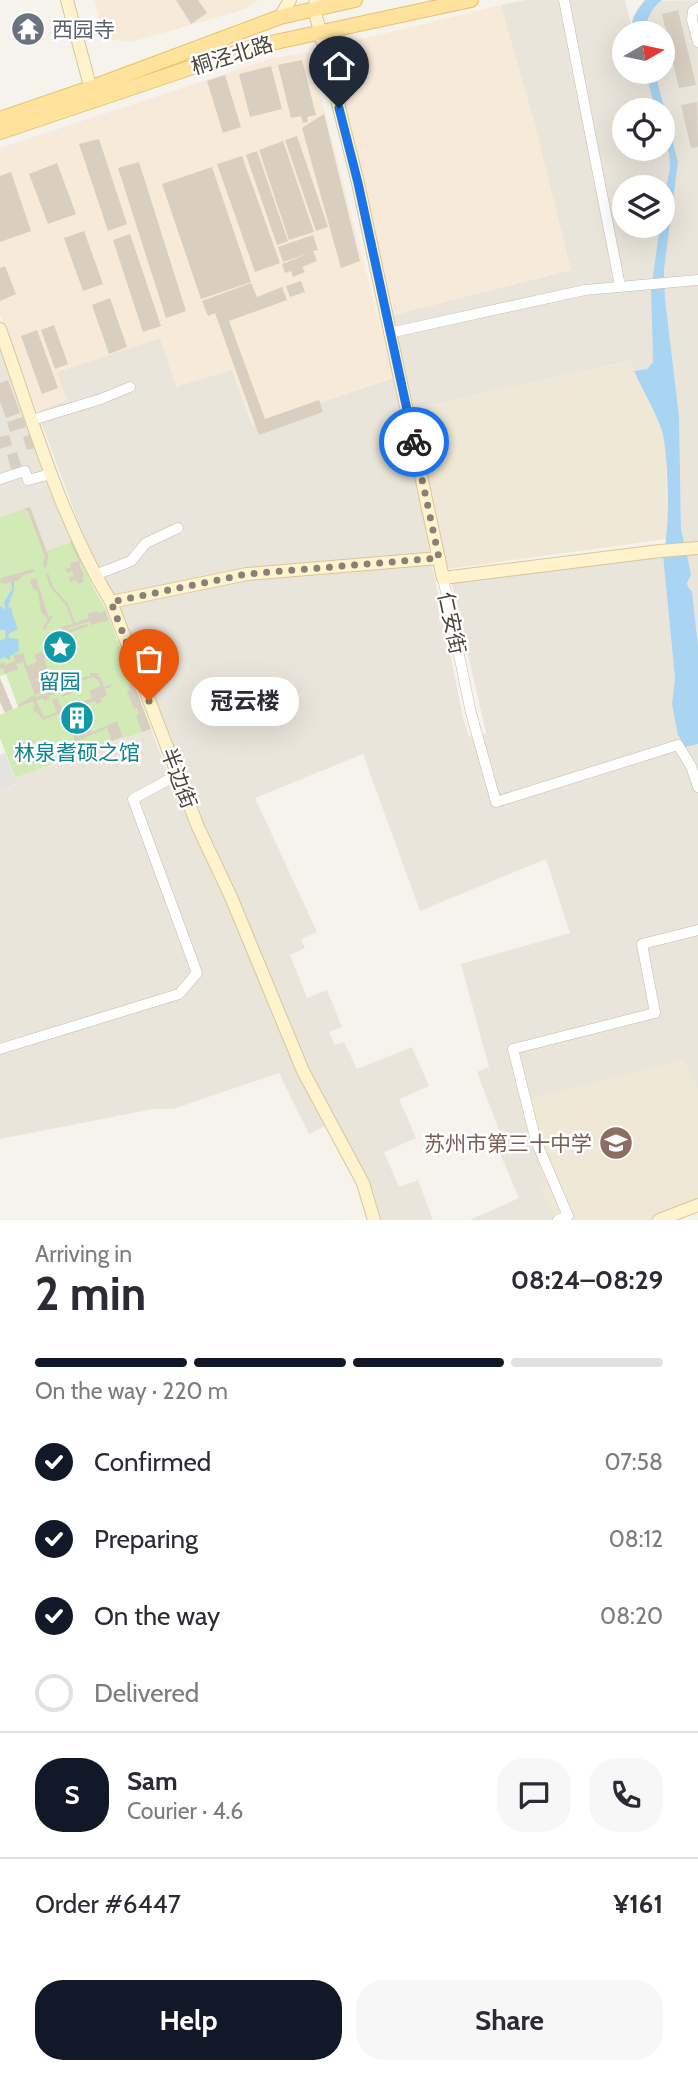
<!DOCTYPE html>
<meta charset="utf-8">
<style>
:root{--surface:#fff;--page:#f7f7f7;--text:#2b2b33;--muted:#7c7c81;--line:#e1e1e2;--accent:#111827}
body{margin:0;font-family:Cabin,"Noto Sans SC",sans-serif;background:var(--page);color:var(--text);height:100vh;display:flex;flex-direction:column;font-size:26px;white-space:nowrap}
*{box-sizing:border-box;margin:0}
p{font-size:23px;color:var(--muted)}
.icon{flex:none;width:38px;height:38px;fill:none;stroke:currentColor;stroke-width:2;stroke-linecap:round;stroke-linejoin:round}
.map{position:relative;height:1220px;overflow:hidden}
.side{display:flex;flex-direction:column;background:var(--surface);flex:1}
.side>*{flex:none}
.needle{width:46px;rotate:81deg}
.fabs{position:absolute;left:612px;top:21px;display:grid;gap:14px}
.fabs a{display:grid;place-items:center;width:63px;height:63px;border-radius:50%;background:var(--surface);box-shadow:0 7px 28px #0002;font-size:35px}
.pin{position:absolute;display:grid;place-items:center;width:60px;height:60px;color:#fff;margin:-72px -30px;border-radius:50% 50% 50% 0;rotate:-45deg;box-shadow:0 0 7px #0007}
.pin .icon{rotate:45deg}
.courier{position:absolute;display:grid;place-items:center;width:70px;height:70px;margin:-35px;border:5px solid #1a73e8;border-radius:50%;background:#fff;color:#222;box-shadow:0 2px 9px #0007}
.bubble{position:absolute;height:49px;border-radius:24px;background:var(--surface);box-shadow:0 7px 28px #0002;font-size:23px;font-weight:700;line-height:49px;text-align:center}
.head em{font-style:normal;font-weight:700}
.head div{display:flex;flex-direction:column-reverse}
.head{display:flex;align-items:center;justify-content:space-between;height:119px;padding:0 35px}
h1{font-size:46px;font-weight:700;line-height:52px}
.bar{display:grid;grid-template-columns:repeat(4,1fr);gap:10px 7px;align-content:center;height:84px;padding:0 35px}
.bar i{height:9px;border-radius:5px;background:var(--line)}
.bar .active{background:var(--accent)}
.bar p{grid-column:span 4}
.line{display:flex;align-items:center;gap:18px;padding:0 35px;border-top:2px solid var(--line)}
.line div{flex:1}
.round{display:grid;place-items:center;flex:none;width:74px;height:74px;border-radius:28px;background:var(--page)}
ol{padding:0 35px;list-style:none}
li{display:flex;align-items:center;gap:21px;height:77px}
li p{margin-inline-start:auto}
li .icon{padding:7px;border-radius:50%;background:var(--accent);color:#fff;stroke-width:4}
li:last-child{color:var(--muted)}
li i{width:38px;height:38px;border:4px solid var(--line);border-radius:50%}
.primary-button{display:flex;gap:14px;margin-top:auto;padding:14px 35px}
.primary-button a{flex:1;height:80px;border-radius:28px;background:var(--accent);color:#fff;font-size:28px;font-weight:700;line-height:80px;text-align:center}
.primary-button a+a{background:var(--page);color:var(--text)}
.map>svg:first-child{display:block}
</style>
<div class="map">
<svg width="698" height="1220" viewBox="0 0 698 1220">
<rect width="100%" height="100%" fill="#f6f3ec"/>
<g fill="#eae5da">
<polygon points="525,0 625,0 633,33 625,33 625,72 645,72 656,110 625,110 625,149 663,149 663,135 669,153 670,167 663,205 663,187 625,187 625,226 660,226 651,289 653,362 647,369 634,371 629,361 414,409 393,315 571,270 501,5"/>
<polygon points="698,0 698,647 687,582 690,574 681,529 679,416 665,297 664,270 678,162 655,72 663,72 663,33 646,33 645,28 651,12 661,1"/>
<polygon points="160,338 232,370 252,425 394,378 422,498 430,556 247,570 112,598 95,567 37,411 67,400 56,372"/>
<polygon points="0,343 77,540 46,551 30,508 0,517"/>
<polygon points="663,556 675,678 672,704 685,747 698,744 698,1090 683,1060 521,1101 546,1186 541,1189 557,1220 470,1220 519,1198 493,1137 500,1133 477,1072 489,1067 461,964 570,933 546,859 420,911 363,754 255,798 317,932 301,939 305,948 290,955 307,998 327,990 342,1027 329,1032 335,1045 344,1042 357,1069 412,1047 429,1086 399,1099 416,1138 384,1152 399,1187 418,1180 433,1220 367,1220 362,1200 371,1197 333,1122 309,1134 279,1073 173,1109 153,1109 0,1139 0,790 16,785 15,778 124,737 151,729 169,777 216,882 255,960 199,826 116,608 250,577 432,564 463,718 469,737 486,733 451,580"/>
</g>
<g fill="#f7ead8">
<polygon points="94,0 259,0 246,9 131,42 105,39"/>
<polygon points="501,5 535,125 571,270 393,315 329,47"/>
<polygon points="309,52 394,378 252,426 232,370 176,387 160,338 57,372 67,400 37,411 0,314 0,148 270,59"/>
</g>
<g fill="#efe8d6">
<polygon points="630,361 661,428 666,447 667,539 448,569 444,562 414,409"/>
<polygon points="683,1060 698,1090 698,1202 651,1220 557,1220 540,1190 546,1186 520,1101"/>
</g>
<polygon fill="#d2eab5" points="30,507 46,551 77,540 92,585 106,610 151,729 125,738 123,737 15,778 0,738 0,715 18,707 6,674 0,676 0,517"/>
<polygon fill="#e5e3e0" points="5,753 17,784 0,790 0,755"/>
<g fill="#a9d4f2">
<path d="M645,0h17c-10,8 -17,20 -16,33h-13c-4,-13 4,-23 12,-33z"/>
<path d="M645,72h10l23,90 -14,108 1,28 14,118 2,113 10,45 -4,9 1,4 4,5 6,55v97l-13,3 -7,-12 -6,-31 3,-26 -12,-122c7,-24 6,-100 -1,-125 -7,-20 -19,-40 -28,-60l13,-2 6,-7 -2,-73 9,-63h3v-21l7,-38 -1,-14 -6,-18v-25h-7z"/>
<polygon points="11,580 14,580 14,590 8,606 12,609 12,613 18,629 10,633 8,635 9,638 18,639 19,651 10,656 10,660 4,657 0,659 0,640 5,639 6,631 2,629 0,631 0,606 6,610 4,602 12,589"/>
</g>
<g fill="#d8cfc1">
<polygon points="176,0 198,0 207,13 191,24"/>
<polygon points="678,10 696,85 679,88 662,14"/>
<polygon points="302,60 316,115 307,117 308,122 303,123 301,116 291,118 278,65"/>
<polygon points="271,66 282,109 250,117 239,74"/>
<polygon points="225,75 241,127 223,133 207,81"/>
<polygon points="697,102 698,147 691,148 681,105"/>
<polygon points="324,114 360,261 341,268 302,128"/>
<polygon points="297,136 328,227 316,231 285,140"/>
<polygon points="99,139 127,224 108,231 79,144"/>
<polygon points="283,141 314,232 289,240 259,150"/>
<polygon points="257,151 288,241 277,245 246,155"/>
<polygon points="242,156 280,263 255,272 217,164"/>
<polygon points="139,162 186,311 166,318 118,168"/>
<polygon points="57,163 76,214 48,224 29,174"/>
<polygon points="212,167 251,282 201,299 162,184"/>
<polygon points="11,172 31,231 0,242 0,176"/>
<polygon points="84,231 103,284 83,291 64,238"/>
<polygon points="130,234 161,326 143,332 113,240"/>
<polygon points="313,235 318,250 313,251 317,261 302,267 305,272 293,277 291,271 285,273 282,264 310,253 283,262 278,247"/>
<polygon points="5,266 16,294 0,301 0,268"/>
<polygon points="301,281 305,292 290,297 286,286"/>
<polygon points="251,283 257,297 282,287 287,300 229,321 265,419 319,400 323,412 259,435 215,313 208,316 202,301"/>
<polygon points="110,298 127,347 109,354 92,305"/>
<polygon points="54,325 68,364 55,369 41,330"/>
<polygon points="37,330 58,388 42,394 21,336"/>
<polygon points="8,380 20,413 6,418 0,402 0,383"/>
<polygon points="23,417 26,427 10,432 7,422"/>
<polygon points="31,434 36,448 27,450 23,437"/>
<polygon points="9,435 12,445 0,449 0,437"/>
<polygon points="17,452 22,468 12,472 7,455"/>
<polygon points="30,507 48,555 47,566 44,568 43,564 45,557 28,511 24,509"/>
<polygon points="77,540 82,562 79,564 84,576 82,577 84,582 78,584 76,580 70,582 69,578 74,576 72,571 67,573 65,569 71,567 70,563 79,561 70,542"/>
<polygon points="33,569 34,572 23,575 19,580 5,584 0,582 1,578"/>
<polygon points="48,573 53,587 68,604 75,623 89,618 87,614 97,611 98,613 105,611 109,620 91,625 90,621 67,629 68,630 87,624 88,626 67,634 73,650 63,653 61,664 59,664 61,654 58,645 50,648 47,638 57,634 62,650 70,648 61,627 73,624 66,605 50,587 46,574"/>
<polygon points="36,578 49,618 51,615 53,616 50,621 51,623 49,622 44,631 43,627 48,620 41,612 38,592 33,589 30,580"/>
<polygon points="44,651 47,658 44,659 55,688 62,685 63,688 51,692 50,689 35,695 23,662 16,664 18,669 5,674 3,668 0,669 0,664 4,662 5,665 15,661 13,655 23,653 27,666 37,662 34,655"/>
<polygon points="63,671 68,677 76,679 90,676 90,673 98,673 99,675 97,676 101,678 104,687 112,684 111,687 105,689 107,696 100,698 102,702 97,704 95,701 81,706 92,732 117,721 123,737 112,741 107,728 75,742 63,712 43,720 37,712 35,713 33,708 35,707 33,701 19,707 18,704 29,699 28,698 35,695 36,697 56,690 56,693 49,696 50,698 44,701 43,698 36,701 44,717 57,712 52,700 57,698 62,710 92,698 89,691 101,686 98,680 93,677 81,681 72,681 66,678 60,683 58,681 63,677 63,674 64,675"/>
<polygon points="0,678 13,709 5,713 0,702"/>
<polygon points="133,682 151,729 142,732 136,715 139,714 137,708 134,709 127,691 131,690 128,684"/>
<polygon points="74,684 77,691 62,697 62,689"/>
</g>
<g fill="none" stroke-linecap="round" stroke-linejoin="round">
<g stroke="#c2bbae" stroke-width="11">
<g id="street">
<polyline points="564,0 620,286"/>
<polyline points="698,8 693,11 692,20 698,42"/>
<polyline points="389,333 585,290 698,280"/>
<polyline points="32,420 101,399 130,387"/>
<polyline points="0,479 25,471 28,480 51,474"/>
<polyline points="95,575 131,561 146,543 178,528"/>
<polyline points="443,578 471,713 496,802 678,745 691,766 698,787"/>
<polyline points="0,1049 179,994 197,973 133,799 177,775"/>
<polyline points="558,1220 568,1216 536,1141 513,1049 655,1013 642,944 698,930"/>
</g>
</g>
<g stroke="#d6c79b" stroke-width="14">
<g id="secondary">
<polyline points="67,0 93,97"/>
<polyline points="316,0 314,8 358,183 443,578 660,551 698,548"/>
<polyline points="280,17 290,0"/>
<path d="M0,329c33,92 60,189 111,273l87,225 33,70 72,174 60,112 11,37"/>
<polyline points="111,602 247,574 439,558"/>
<polyline points="659,1220 698,1205"/>
</g>
</g>
<g stroke="#e6c16a" stroke-width="16">
<g id="primary">
<polyline points="0,119 90,88 280,17 355,0"/>
<polyline points="0,132 252,47 471,0"/>
</g>
</g>
<use href="#street" stroke="#fff" stroke-width="10"/>
<use href="#secondary" stroke="#fff3cd" stroke-width="12"/>
<use href="#primary" stroke="#ffe39c" stroke-width="14"/>
</g>
<g fill="none" stroke-linecap="round" stroke-linejoin="round">
<polyline stroke="#878178" stroke-width="7" stroke-dasharray="0 12.6" points="149,701 111,602 247,574 439,558 414,442"/>
<polyline stroke="#1a73e8" stroke-width="9" points="339,108 358,183 414,442"/>
</g>
<defs>
<g id="temple-disc" transform="scale(1.75)"><circle r="9.5" fill="#6b7280" stroke="#fff"/><path d="M0-6L5-2H3V0L6.5 2.5H4V6H1.5V3h-3V6H-4V2.5H-6.5L-3 0V-2H-5Z" fill="#fff"/></g>
<g id="sight-disc" transform="scale(1.75)"><circle r="9.5" fill="#0f9aa8" stroke="#fff"/><path d="M0-6L1.8-2.2L6-1.7L2.9 1.2L3.7 5.4L0 3.3L-3.7 5.4L-2.9 1.2L-6-1.7L-1.8-2.2Z" fill="#fff"/></g>
<g id="building-disc" transform="scale(1.75)"><circle r="9.5" fill="#0f9aa8" stroke="#fff"/><path d="M-4-6H4V6H1V3H-1V6H-4ZM-2.5-4.3h1.7v1.8h-1.7ZM.8-4.3h1.7v1.8H.8ZM-2.5-1h1.7V.8h-1.7ZM.8-1h1.7V.8H.8Z" fill="#fff"/></g>
<g id="school-disc" transform="scale(1.75)"><circle r="9.5" fill="#8d6e63" stroke="#fff"/><path d="M0-5L7-2L0 1L-7-2ZM-4 1L0 2.5L4 1V4Q0 6-4 4Z" fill="#fff"/></g>
</defs>
<g fill-rule="evenodd">
<use href="#temple-disc" x="28" y="29"/>
<use href="#sight-disc" x="60" y="647"/>
<use href="#building-disc" x="77" y="718"/>
<use href="#school-disc" x="616" y="1143"/>
</g>
<g text-anchor="middle" dominant-baseline="central" stroke-width="5" stroke-linejoin="round" paint-order="stroke">
<g font-size="21" fill="#5b616d" stroke="#fff" text-anchor="start">
<text x="52" y="29">西园寺</text>
</g>
<g font-size="21" fill="#4b4439" stroke="#fff">
<text transform="translate(232 55) rotate(-17)">桐泾北路</text>
<text transform="translate(452 623) rotate(78)">仁安街</text>
<text transform="translate(179 778) rotate(69)">半边街</text>
</g>
<g font-size="21" fill="#0d838f" stroke="#fff">
<text x="60" y="681">留园</text>
<text x="77" y="752">林泉耆硕之馆</text>
</g>
<g font-size="21" fill="#785e54" stroke="#fff" text-anchor="end">
<text x="592" y="1143">苏州市第三十中学</text>
</g>
</g>
</svg>
<div class="fabs">
<a><svg class="needle" viewBox="-14 -14 28 28"><path d="M0-13l5 13h-10z" fill="#e53935"/><path d="M0 13l5-13h-10z" fill="#7c7c81"/></svg></a>
<a><svg class="icon" aria-label="locate" viewBox="0 0 24 24"><circle cx="12" cy="12" r="6"/><path d="M12 2v4M12 18v4M2 12h4M18 12h4"/></svg></a>
<a><svg class="icon" aria-label="layers" viewBox="0 0 24 24"><path d="M12 4l9 5-9 5-9-5zM3 14l9 5 9-5"/></svg></a>
</div>
<div class="pin" style="left:149px;top:701px;background:#ea580c"><svg class="icon" aria-label="bag" viewBox="0 0 24 24"><path d="M5 8h14l-1 12H6zM9 8a3 3 0 0 1 6 0"/></svg></div>
<div class="pin" style="left:339px;top:108px;background:#1f2937"><svg class="icon" aria-label="home" viewBox="0 0 24 24"><path d="M3 11l9-7 9 7M6 9v11h12V9"/></svg></div>
<div class="courier" style="left:414px;top:442px"><svg class="icon" aria-label="bike" viewBox="0 0 24 24"><circle cx="6" cy="16" r="4"/><circle cx="18" cy="16" r="4"/><path d="M6 16l4-8h5l3 8M10 8l3 8H6M13 5h3"/></svg></div>
<div class="bubble" style="left:191px;top:677px;width:108px">冠云楼</div>
</div>
<section class="side">
<div class="head"><div><h1>2 min</h1><p>Arriving in</p></div><em>08:24–08:29</em></div>
<div class="bar"><i class="active"></i><i class="active"></i><i class="active"></i><i></i><p>On the way · 220 m</p></div>
<ol>
<li><svg class="icon" aria-label="check" viewBox="0 0 24 24"><path d="M5 12l5 5 9-10"/></svg>Confirmed<p>07:58</p></li>
<li><svg class="icon" aria-label="check" viewBox="0 0 24 24"><path d="M5 12l5 5 9-10"/></svg>Preparing<p>08:12</p></li>
<li><svg class="icon" aria-label="check" viewBox="0 0 24 24"><path d="M5 12l5 5 9-10"/></svg>On the way<p>08:20</p></li>
<li><i></i>Delivered</li>
</ol>
<div class="line" style="height:126px"><b class="round" style="background:var(--accent);color:#fff">S</b><div><b>Sam</b><p>Courier · 4.6</p></div><a class="round"><svg class="icon" aria-label="chat" viewBox="0 0 24 24"><path d="M4 5h16v11H9l-5 4z"/></svg></a><a class="round"><svg class="icon" aria-label="phone" viewBox="0 0 24 24"><path d="M5 4h4l2 5-3 2q2 4 5 5l2-3 5 2v4C11 20 4 13 5 4z"/></svg></a></div>
<div class="line" style="height:91px"><div>Order #6447</div><b>¥161</b></div>
<div class="primary-button"><a>Help</a><a>Share</a></div>
</section>
